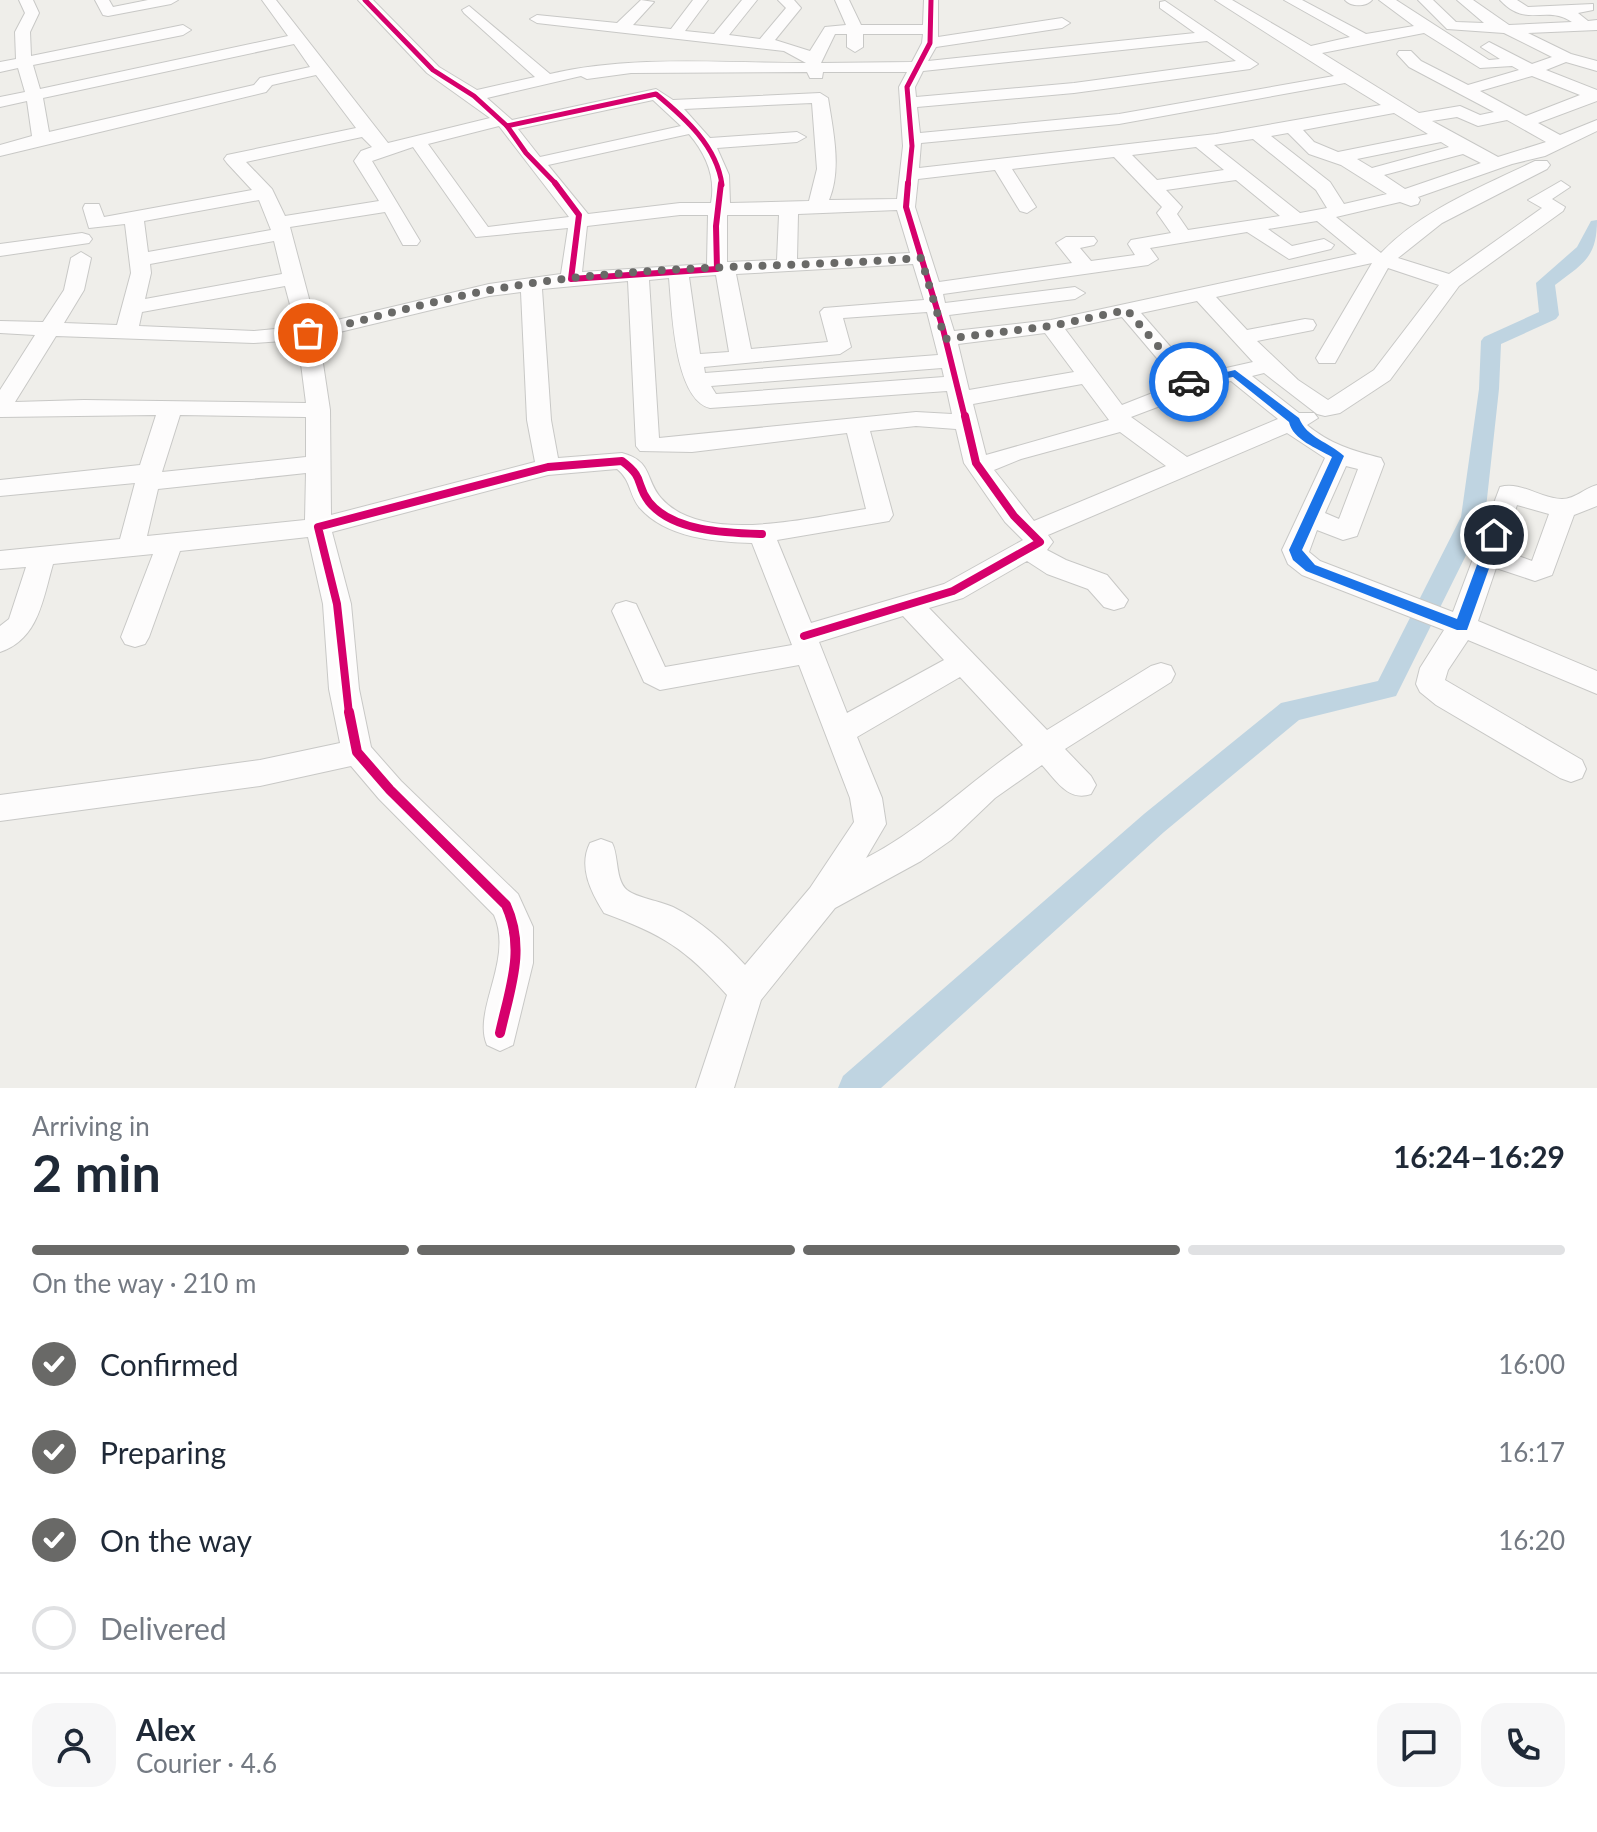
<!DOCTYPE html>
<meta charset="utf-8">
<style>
:root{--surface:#fff;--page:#f6f6f7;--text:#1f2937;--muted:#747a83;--line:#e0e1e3;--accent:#696967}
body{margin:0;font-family:Lato,sans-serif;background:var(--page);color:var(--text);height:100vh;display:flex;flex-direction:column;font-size:30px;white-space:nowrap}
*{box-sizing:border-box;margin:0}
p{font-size:26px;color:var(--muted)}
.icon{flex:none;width:44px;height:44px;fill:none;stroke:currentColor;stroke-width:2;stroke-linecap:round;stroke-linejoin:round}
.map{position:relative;height:1088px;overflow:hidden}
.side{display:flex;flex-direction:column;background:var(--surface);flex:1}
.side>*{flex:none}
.pin{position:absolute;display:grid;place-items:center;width:68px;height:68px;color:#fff;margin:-34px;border:4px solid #fff;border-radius:50%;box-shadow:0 2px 8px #0007}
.courier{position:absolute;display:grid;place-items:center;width:80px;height:80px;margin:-40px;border:6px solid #1a73e8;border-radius:50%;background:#fff;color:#222;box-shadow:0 2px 10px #0007}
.headline em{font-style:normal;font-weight:700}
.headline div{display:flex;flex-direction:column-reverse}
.headline{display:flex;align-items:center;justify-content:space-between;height:136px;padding:0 32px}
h1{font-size:52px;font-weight:700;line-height:60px}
.bar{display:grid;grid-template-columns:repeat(4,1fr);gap:12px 8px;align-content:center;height:96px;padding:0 32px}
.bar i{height:10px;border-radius:6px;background:var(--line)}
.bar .on{background:var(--accent)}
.bar p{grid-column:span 4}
.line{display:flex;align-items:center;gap:20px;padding:0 32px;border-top:2px solid var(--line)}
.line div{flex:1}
.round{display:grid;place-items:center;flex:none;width:84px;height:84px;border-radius:24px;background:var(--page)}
ol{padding:0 32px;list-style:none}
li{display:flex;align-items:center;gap:24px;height:88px}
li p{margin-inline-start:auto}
li .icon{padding:8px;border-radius:50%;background:var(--accent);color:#fff;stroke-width:4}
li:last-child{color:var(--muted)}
li i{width:44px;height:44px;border:4px solid var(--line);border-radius:50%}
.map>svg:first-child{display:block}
</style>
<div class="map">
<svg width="1597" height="1088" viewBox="0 0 1597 1088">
<rect width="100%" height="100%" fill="#efeeea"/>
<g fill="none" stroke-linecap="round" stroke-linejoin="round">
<path fill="#bfd4e1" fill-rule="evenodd" d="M1597,220c0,37 -13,43 -42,65l4,30 -3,4 -55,25 -2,45 -14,128 -89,179 -97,24 -135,112 -283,256h-43l5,-12 301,-262 137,-111 97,-22 83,-164 18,-128 2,-48 3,-4 55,-25 -3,-29 41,-36 14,-26z"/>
<g stroke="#c8c8c6" stroke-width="2">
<g id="minor">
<path d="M19,0h14l6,13 -9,19 1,24 152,-31 8,5 -8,5 -150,30 7,24 248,-53 -26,-36h14l112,143 102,-25 -63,-45 -69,-73h15l66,67 38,23 58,-13 -71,-64 -2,-3 7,-4 81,68c81,-19 171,-11 256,-11l-22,-12 -247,-28 -7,-4 7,-4 80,8 24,-23 13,2 -21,23 38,4 22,-29h15l-23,31 29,3 28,-34h15l-28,35 31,4 26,-31 -8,-8h16l7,8 -26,32 35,11 15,-24 21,-2 -11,-25h14l12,25h62l1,-25h14v37l124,-19 8,5 -8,5 -126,19 -8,14 267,-28 -35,-25v-6l5,-1 93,63 -8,5 -176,24 -157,14 3,26 199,-19 215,-38 -119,-76h17l79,46 39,-9 -66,-37h18l64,34 48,-8 -35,-26h17l93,60 11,-1 -19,-12 8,-5 43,22 20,-7 -48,-24 -57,-4 -29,-29h15l23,22 28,1 -27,-23h16l36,25 63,-3c-27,-18 -45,7 -72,-22h17l11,7 65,-3v6l-15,3 10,8 9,-1v10l-69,3 43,21 26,7v10l-31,-9 -20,8 51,20v11l-59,22 22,12 37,-15v11l-52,25 -33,8 -94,33 2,3 -2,4 -7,2 -11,-4 -64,15 45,36c41,-43 100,-66 154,-92h12l3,4 -3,4 -105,54 -44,35 51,16 93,-66 -14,-8 33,-19 9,6 -18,12 13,8 -2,4 -104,75 -69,94 -50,33 -15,3 -8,-2 -53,-41 -12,3 47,37h15l4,5 -11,7c23,19 46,26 74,33l3,6 -27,72 -14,4 -26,-10 -8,22 11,9 133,51 47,-125c21,-6 41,12 62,12 14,0 22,-11 35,-14v21l-23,9 -22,60 -17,6 -39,-13 -18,53 119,50v23l-129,-54 -20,30 -3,10 137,80 4,9 -4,9 -11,4 -11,-4 -124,-73 -16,-13 -4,-8 4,-16 24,-38 -142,-55 -14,-11 -6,-14 43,-92 -38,-25 -239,102 5,7 -6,8 19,10 41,15 21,25 -4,7 -10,3 -10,-3 -16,-18 -41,-15 -20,-13 -64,37 -34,10 118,122 104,-64 10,-3 10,3 4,8 -4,8 -106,67 26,27 5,9 -5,9c-23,8 -35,-14 -49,-29l-47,33 -44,42 -30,21 -86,47 -74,92 -27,88h-38l31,-93c-41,-46 -65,-61 -123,-82 -13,-21 -26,-46 -14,-70l11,-4 11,4c7,13 3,37 15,47 10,8 33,11 46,17 28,14 51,35 72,58l65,-77 44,-66 -4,-24 -51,-133 -139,25 -16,-8 -32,-71 4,-7 10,-3 10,3 29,63 127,-22 -40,-102c-36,-1 -87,-5 -113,-36 -10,-13 -8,-27 -22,-38l-69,6 -216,57 19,72 8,85 12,58 30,34 117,113 15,33v36l-20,82 -13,6 -13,-6c-15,-35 27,-85 7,-130l-115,-116 -28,-33 -91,20 -260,35v-26l260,-35 80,-17 -11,-54 -6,-85 -15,-67 -128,14 -31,86 -4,7 -10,3 -10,-3 -4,-7 32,-83 -100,10c-10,34 -14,75 -53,88v-26l9,-7 17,-52 -26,2v-18l120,-12 15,-56 -135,13v-16l140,-15 16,-50 -156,2v-27l35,-55 -35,-2v-12l43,1 21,-32 7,-32 10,-6 10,6 -7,32 -20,33 53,2 14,-52 -6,-49 -36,4 -6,-20 2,-4h14l5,13 148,-27 -25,-27 -3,-4 3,-4 129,-27 -40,-53 -44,10 -6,7 -266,64v-11l32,-9 -5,-35 -27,6v-10l25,-5 -7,-24 -18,4v-10l16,-3 -1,-27 10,-19zM1424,33l56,35 32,-2 7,4 -51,15 -47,-24 -10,-10h-12l-2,3 12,13 85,45 -14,3 -20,-9 -41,7 -97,-60zM835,34h12v13l8,5 8,-5v-13h60l-1,9 -10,19 -91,1zM1207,41l29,20 -162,22 -158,14 -1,-10 8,-16zM294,44l16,23 -50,11 -6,7 -205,47 -6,-34zM807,72l3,6h12l1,-6h84l-8,15 4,59 -6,53 -68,1c13,-31 4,-70 -1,-102l-8,-5 -147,7 -17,-11 -144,31 -25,-22 94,-22 6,3 44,-6zM1532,76l48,19 -54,21 -46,-25zM1345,83l36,22 -165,29 -297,34 2,-25 198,-19zM653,100l28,26 -141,31 -22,-28zM812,103l5,66 -8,32 -79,2 -1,-28 -12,-27 80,-6 9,-5 -9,-5 -87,6 -26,-29zM1394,113l34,21 -90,18 -24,-10 -11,-12zM1457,117l21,9 29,-6 39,22 -48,15 -66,-36zM499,126l70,91 -81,10 -60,-83zM1288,133l21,21 32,11 46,29 -43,10 -14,-22 -59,-46zM689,134c17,20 27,43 22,69h-31l-92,11 -40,-49zM362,137l10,10 -11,4 -7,10 25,40 -94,15 -13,-27 -26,-27zM1253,139l63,51 11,18 -27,5 -86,-68zM1441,142l8,5 -77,21 -15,-9zM413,147l63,90 92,-9 -7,46 -72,10 -173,41 -26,-98 95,-15 18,33h14l3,-4 -48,-80zM1196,147l28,23 -67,10 -25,-25zM1463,154l18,9 -76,26 -21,-14zM1114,157l48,50 -5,6 14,20 -40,7 -3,4 7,11 -44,6 -11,-13 14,-3 3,-4 -3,-4h-28l-10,6 16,20 -133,19 -24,-75 3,-28 77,-9 25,41 7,2 9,-6 -24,-38zM1236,180l44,36 -92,14 -11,-16 5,-7 -16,-17zM259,200l12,30 -123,22 -4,-31zM897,210l13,43 -113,6 1,-45zM680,215h28l-1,49 -125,8 5,-46zM727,215h52l-2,45 -50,2zM1317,221l40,33 -306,66 -97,11 -5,-16 126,-16 10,-6 -10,-6 -130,16 -2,-9 205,-29 10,-6 -8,-11 97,-16 42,27 42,-10 3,-4 -10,-6 -32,7 -24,-17zM274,241l8,33 -137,25 6,-26 -1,-9zM1372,263l-56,95 3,5h16l53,-95 51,17 -65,85 -46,30 -30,-20 -41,-39 56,-11 3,-5 -3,-5 -8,-1 -58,11 -31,-33zM913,264l11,36 -100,8 -4,4 8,30 -77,7 -15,-75zM716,275l13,77 -29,2 -11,-77zM669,278c3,31 5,121 41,130l237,-17 5,23 -36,-2 -257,26 -10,-158zM628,281l8,165 4,5 52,1 155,-19 19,76c-55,8 -163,37 -205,-11 -16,-18 -8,-37 -39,-45l-64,5 -7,-38 -9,-131zM285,286l11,41 -42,4 -115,-5 3,-14zM521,292l6,128 8,42 -204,53 -1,-105 -11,-73 170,-41zM1197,301l56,61 -58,13 -54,-62zM927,312l11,43 -233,18 -1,-6 136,-13 11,-7 -8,-29zM1122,317l56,66 -56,22 -57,-76zM1045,333l29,39 -105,18 -11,-46zM56,336l198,7 44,-3 8,63 -222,-3 -69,2zM942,368l2,9 -228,17 -5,-8zM1231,381l47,38 -91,38 -56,-40 61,-23 6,-6zM1082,384l27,36 -123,35 -13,-51zM180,415l126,2v40l-144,15zM916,426l40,3 8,34 41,59 18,18 -79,44 -133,39 -34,-83 112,-19 4,-6 -23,-84zM1120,432l46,34 -132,55 -40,-51 27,-11zM1346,466l12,3 -19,50 -14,-6zM306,473l-1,47 -158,16 11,-47zM1517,505l32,9 -17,47 -30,-11zM903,616l41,44 -97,53 -28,-71zM960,677l63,68c-54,37 -99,83 -157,113l20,-34 -4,-26 -25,-61z"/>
<polygon points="95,0 109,0 113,7 148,0 178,0 171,4 108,16 103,15"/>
<path d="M1345,0h27c-6,7 -21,7 -27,0z"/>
<polygon points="82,233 89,235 92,239 89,243 0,256 0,244"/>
</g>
</g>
<use href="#minor" fill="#fdfcfc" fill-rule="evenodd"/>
<g stroke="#fff" stroke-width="8">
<g id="cycleway-far3">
<polyline points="365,0 433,70 474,96 507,126"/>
<polyline points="507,126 526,153 557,185"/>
<path d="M507,126l149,-32c29,24 61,52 66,91"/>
<polyline points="908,185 912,146 907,87 930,43 931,0"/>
</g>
</g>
<g stroke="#fff" stroke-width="10">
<g id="cycleway-far2">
<polyline points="555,183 579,215 571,279 717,269 716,226 721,183"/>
<polyline points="908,183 906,207 943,329 965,418"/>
</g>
</g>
<g stroke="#fff" stroke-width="13">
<g id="cycleway-far1">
<polyline points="804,636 953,591 1040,542 1014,516 976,463 965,416"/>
<path d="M349,714l-12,-110 -19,-77 230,-60 74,-6c24,18 13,23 27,41 24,30 79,31 113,32"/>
</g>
</g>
<g stroke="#fff" stroke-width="15">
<path id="cycleway" d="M349,712l8,40 33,38 116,115c20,44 4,83 -6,128"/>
</g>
<use href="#cycleway-far3" stroke="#d6006c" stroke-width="5"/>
<use href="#cycleway-far2" stroke="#d6006c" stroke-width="6"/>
<use href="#cycleway-far1" stroke="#d6006c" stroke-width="8"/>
<use href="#cycleway" stroke="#d6006c" stroke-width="10"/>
</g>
<path fill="#1a73e8" d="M1235,370l64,48c8,20 30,24 45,38l-42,94 13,15 142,54 31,-84 2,-4h9l2,4 -34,95h-10l-151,-59 -13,-11 -4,-10 43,-93c-15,-9 -39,-17 -43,-35l-56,-45 -44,8 -6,-3z"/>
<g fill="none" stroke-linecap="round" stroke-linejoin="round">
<path stroke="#696967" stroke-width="8" stroke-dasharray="0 14.4" d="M308,333c73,-16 145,-39 219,-49 130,-20 264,-16 394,-26l24,81 106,-13 76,-16 62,72"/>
</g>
</svg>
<div class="pin" style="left:308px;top:333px;background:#ea580c"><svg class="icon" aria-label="bag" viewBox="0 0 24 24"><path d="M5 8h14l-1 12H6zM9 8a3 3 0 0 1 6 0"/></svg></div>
<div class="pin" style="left:1494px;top:535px;background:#1f2937"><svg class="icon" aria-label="home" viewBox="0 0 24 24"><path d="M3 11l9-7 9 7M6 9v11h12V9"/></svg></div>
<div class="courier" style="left:1189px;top:382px"><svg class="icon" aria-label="car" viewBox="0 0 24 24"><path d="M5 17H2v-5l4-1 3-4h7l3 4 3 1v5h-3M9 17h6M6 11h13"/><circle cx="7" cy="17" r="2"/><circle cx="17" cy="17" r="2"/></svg></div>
</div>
<section class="side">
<div class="headline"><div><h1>2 min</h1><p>Arriving in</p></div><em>16:24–16:29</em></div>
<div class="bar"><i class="on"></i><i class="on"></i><i class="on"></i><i></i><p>On the way · 210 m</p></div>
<ol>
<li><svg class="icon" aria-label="check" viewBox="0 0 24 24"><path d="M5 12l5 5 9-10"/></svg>Confirmed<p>16:00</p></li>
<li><svg class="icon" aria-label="check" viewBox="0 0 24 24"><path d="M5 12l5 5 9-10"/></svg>Preparing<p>16:17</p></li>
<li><svg class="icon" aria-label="check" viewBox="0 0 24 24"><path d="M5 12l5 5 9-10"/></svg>On the way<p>16:20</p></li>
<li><i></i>Delivered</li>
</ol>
<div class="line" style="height:144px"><a class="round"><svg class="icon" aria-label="person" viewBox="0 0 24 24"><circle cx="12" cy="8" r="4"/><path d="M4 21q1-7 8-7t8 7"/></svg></a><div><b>Alex</b><p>Courier · 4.6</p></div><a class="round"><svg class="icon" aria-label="chat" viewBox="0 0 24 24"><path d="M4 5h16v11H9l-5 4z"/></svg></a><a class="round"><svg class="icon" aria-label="phone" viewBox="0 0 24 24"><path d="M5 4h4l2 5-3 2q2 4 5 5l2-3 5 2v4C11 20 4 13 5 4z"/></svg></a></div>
</section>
